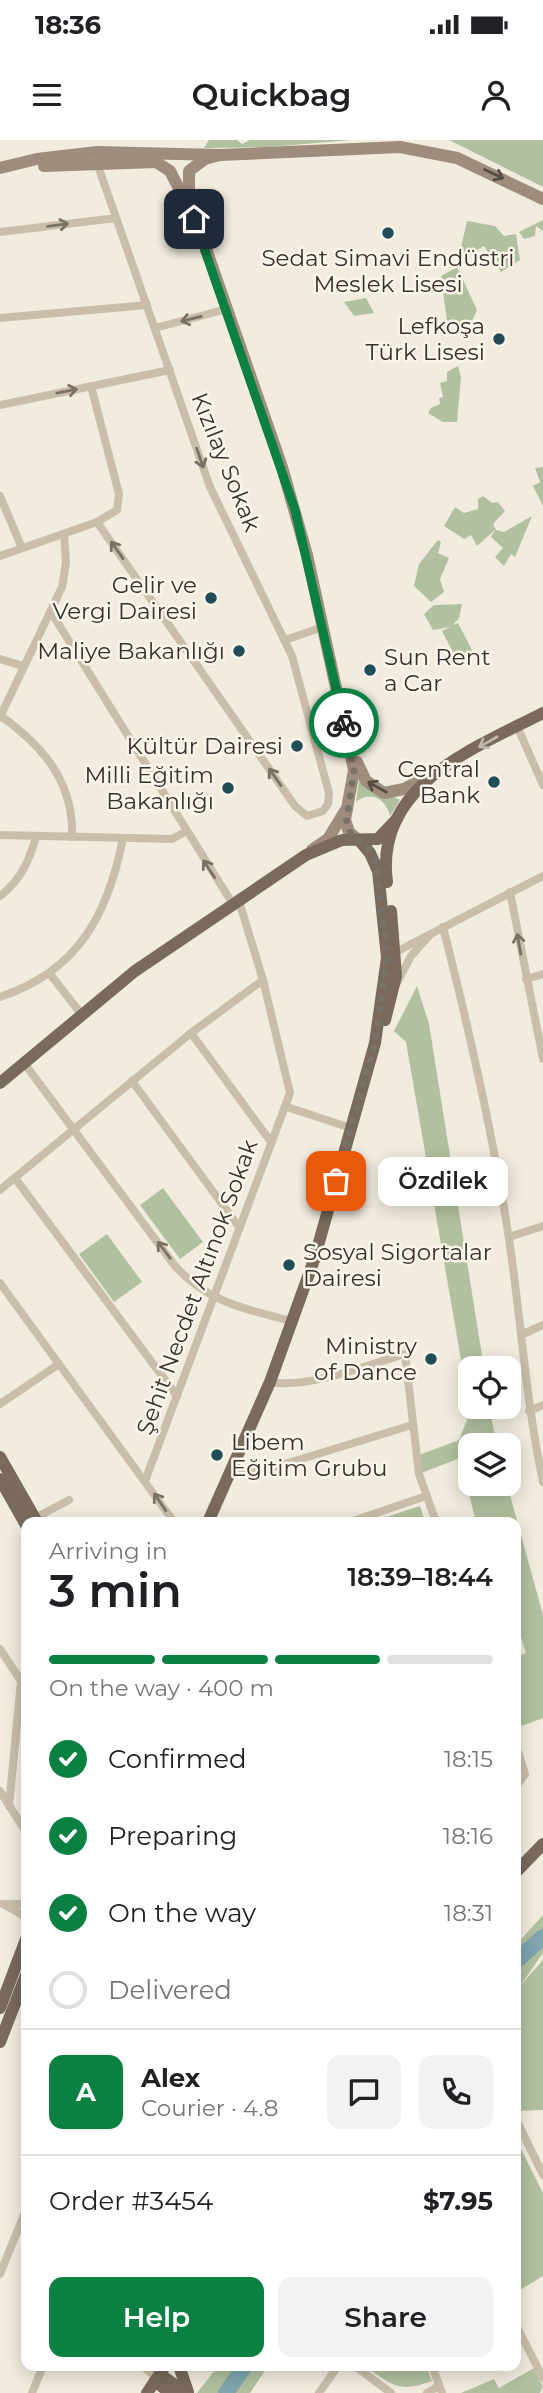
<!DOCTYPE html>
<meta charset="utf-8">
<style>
:root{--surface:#fff;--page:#f2f2f2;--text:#202124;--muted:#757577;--line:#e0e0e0;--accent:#0b8043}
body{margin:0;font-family:Montserrat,sans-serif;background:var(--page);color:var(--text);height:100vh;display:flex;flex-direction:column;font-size:26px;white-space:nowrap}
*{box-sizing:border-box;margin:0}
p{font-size:23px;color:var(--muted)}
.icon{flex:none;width:38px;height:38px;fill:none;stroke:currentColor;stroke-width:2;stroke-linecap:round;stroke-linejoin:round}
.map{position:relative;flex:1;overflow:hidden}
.sheet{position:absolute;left:21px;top:1377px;width:500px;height:854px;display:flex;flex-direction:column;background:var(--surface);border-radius:14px;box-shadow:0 4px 18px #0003}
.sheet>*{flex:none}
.buttons{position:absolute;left:458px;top:1216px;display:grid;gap:14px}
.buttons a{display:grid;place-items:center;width:63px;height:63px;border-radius:14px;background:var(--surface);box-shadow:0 4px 18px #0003;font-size:35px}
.pin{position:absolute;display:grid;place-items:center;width:60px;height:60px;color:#fff;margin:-30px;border-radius:14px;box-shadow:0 4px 10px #0006}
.courier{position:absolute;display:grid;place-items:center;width:70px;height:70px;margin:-35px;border:5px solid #0b8043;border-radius:50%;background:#fff;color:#222;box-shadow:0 2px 9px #0007}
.bubble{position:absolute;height:49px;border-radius:14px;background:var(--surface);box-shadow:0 4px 18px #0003;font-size:23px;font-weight:600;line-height:49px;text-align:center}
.summary em{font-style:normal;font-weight:600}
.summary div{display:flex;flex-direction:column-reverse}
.summary{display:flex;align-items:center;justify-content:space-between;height:119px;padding:0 28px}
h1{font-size:46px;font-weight:600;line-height:52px}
.bar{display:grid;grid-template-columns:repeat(4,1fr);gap:10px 7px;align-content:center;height:84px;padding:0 28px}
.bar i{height:9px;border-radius:5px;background:var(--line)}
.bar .selected{background:var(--accent)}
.bar p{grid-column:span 4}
.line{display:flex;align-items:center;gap:18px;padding:0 28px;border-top:2px solid var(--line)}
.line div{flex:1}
.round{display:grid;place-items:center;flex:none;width:74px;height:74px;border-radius:14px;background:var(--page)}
ol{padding:0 28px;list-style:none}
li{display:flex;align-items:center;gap:21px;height:77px}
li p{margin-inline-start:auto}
li .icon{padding:7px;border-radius:50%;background:var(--accent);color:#fff;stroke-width:4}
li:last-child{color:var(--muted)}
li i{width:38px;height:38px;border:4px solid var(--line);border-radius:50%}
.action{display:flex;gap:14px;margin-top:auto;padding:14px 28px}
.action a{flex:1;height:80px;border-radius:14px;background:var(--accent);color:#fff;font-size:28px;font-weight:600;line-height:80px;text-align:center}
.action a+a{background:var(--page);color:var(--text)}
.status{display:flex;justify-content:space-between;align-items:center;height:49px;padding:0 35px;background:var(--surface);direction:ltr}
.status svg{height:19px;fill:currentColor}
header{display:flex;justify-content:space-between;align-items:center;height:91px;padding:0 28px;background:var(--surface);font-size:32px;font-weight:600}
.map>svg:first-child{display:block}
</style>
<div class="status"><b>18:36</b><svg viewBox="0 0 49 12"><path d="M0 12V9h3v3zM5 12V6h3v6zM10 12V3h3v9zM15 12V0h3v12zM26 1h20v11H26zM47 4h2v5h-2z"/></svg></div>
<header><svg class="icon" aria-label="menu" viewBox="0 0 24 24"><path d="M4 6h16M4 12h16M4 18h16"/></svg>Quickbag<svg class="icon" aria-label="person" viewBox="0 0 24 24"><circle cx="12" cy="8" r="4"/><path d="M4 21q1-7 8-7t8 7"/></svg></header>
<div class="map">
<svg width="543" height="2253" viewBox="0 0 543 2253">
<rect width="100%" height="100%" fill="#f2ecdf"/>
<g fill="#b1c19f">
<polygon points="209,0 237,0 242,4 250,0 351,0 269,7 204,8"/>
<polygon points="449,0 543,0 543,47"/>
<polygon points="543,80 543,91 536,86 535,96 524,99 519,92"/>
<polygon points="467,81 495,86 504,96 516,94 520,120 501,132 484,106 458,121"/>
<polygon points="457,127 477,170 473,179 459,187 447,181 441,136"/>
<polygon points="366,158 374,173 354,176 344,162"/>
<polygon points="458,226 461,237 457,282 443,282 428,273 431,268 440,264 439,258 443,257 440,243 447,241 447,232"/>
<polygon points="543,327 543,366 533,346 540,342 535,328"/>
<polygon points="483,356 492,363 498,362 505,371 493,384 496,390 504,392 532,376 515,417 511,414 504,426 495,417 503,408 491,397 495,390 477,406 471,395 464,399 444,386 455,367 464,373 478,369 478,359"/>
<polygon points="438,400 441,402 438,413 449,418 440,439 444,452 431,462 414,446 419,424"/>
<polygon points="462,464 459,478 453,485 458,483 474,514 458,522 442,491 450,487 433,490 424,474 434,465"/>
<path d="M359,639l41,21 -10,16c-4,-17 -19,-26 -34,-14z"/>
<polygon points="417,846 429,884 484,1228 471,1228 471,1267 489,1267 497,1305 471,1306 471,1344 507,1344 543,1475 543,1578 516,1588 516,1517 526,1513 516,1481 516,1382 476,1382 460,1318 419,1334 416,1316 459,1300 470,1272 406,902 394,891"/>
<polygon points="163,1048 203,1102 180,1119 140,1065"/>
<polygon points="107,1094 142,1142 114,1162 79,1114"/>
<polygon points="420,1366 425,1382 371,1382"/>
<polygon points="543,1775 543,1813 520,1846 543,1820 543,1970 516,1971 516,1805"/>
<polygon points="516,1999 543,2053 543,2136 520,2150 521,2176 516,2166 516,2116 520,2114"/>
<polygon points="218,2226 268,2226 250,2253 197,2253"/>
<path d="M365,2226h61l6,15c-33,12 -39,5 -67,-15z"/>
<polygon points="534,2228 543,2247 540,2253 461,2253 494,2239 499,2248"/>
</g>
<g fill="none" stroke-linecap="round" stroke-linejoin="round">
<g stroke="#7fa5ae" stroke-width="16">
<polyline points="516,1821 543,1797"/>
<polyline points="226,2253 245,2226"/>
</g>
<g stroke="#cabeab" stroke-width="8">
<polyline points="97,23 210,347 292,516 329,653 328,664 323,671 307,676 295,666 97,382"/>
<polyline points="0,92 116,78"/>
<polyline points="0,178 147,165"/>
<polyline points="155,188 227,169"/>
<polyline points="0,265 170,230"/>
<polyline points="0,356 22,408"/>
<polyline points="0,416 97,382 117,370 119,354 91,246"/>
<polyline points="51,472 234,766"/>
<polyline points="285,500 323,487"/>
<polyline points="0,519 23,526"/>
<path d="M1,576c42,30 73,66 71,121"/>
<polyline points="0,577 62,447 66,423 64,394"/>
<polyline points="517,586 543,645"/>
<polyline points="0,695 172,699 185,692"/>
<polyline points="510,752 543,919"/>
<path d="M0,756c21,-16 29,-35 36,-59"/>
<path d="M443,787c26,102 50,207 66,312 12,81 17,163 34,243"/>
<polyline points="392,814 543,736"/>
<polyline points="50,834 82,875"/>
<polyline points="526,839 543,834"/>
<polyline points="397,843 411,816 429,796"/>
<path d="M0,857c78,-26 108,-82 123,-159"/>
<polyline points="191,893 271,1002"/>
<path d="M24,923l151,203c32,36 72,44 117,55"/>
<polyline points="132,941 239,1087"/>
<polyline points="287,967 351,988"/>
<polyline points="15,1038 177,1256"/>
<polyline points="0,1050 191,893 263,840"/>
<polyline points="509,1097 543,1086"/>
<polyline points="0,1143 174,1382"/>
<polyline points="521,1195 543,1185"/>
<path d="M270,1242c39,7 97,-17 135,-28l14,120 17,48"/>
<polyline points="0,1264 59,1224"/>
<polyline points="529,1271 543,1265"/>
<polyline points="230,1331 242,1334 259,1332 412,1285"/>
<polyline points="145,1341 290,953 263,840 239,761"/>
<polyline points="35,1378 69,1360"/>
<polyline points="350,1382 426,1356"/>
<polyline points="0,1509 21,1541"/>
<polyline points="516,1606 525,1634 516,1647"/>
<polyline points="0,1651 26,1692"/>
<polyline points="9,1666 21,1541"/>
<polyline points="3,1764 26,1777"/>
<polyline points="6,1764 26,1764"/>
<polyline points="516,1979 543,2035"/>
<polyline points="0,2134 26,2070"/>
<polyline points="516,2185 543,2238"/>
<polyline points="143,2226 152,2234"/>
<polyline points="355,2226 391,2253"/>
<polyline points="432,2226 442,2253"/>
<polyline points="32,2253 43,2226"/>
<polyline points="319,2253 338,2226"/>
<polyline points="427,2253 439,2246"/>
</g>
<g stroke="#9e8d7c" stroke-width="12">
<polyline points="220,15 205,19 189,31 189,60 282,327 307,415 354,630 345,680 349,692 356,698"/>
<polyline points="44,26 156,22 170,31 186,62"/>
<polyline points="0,28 37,19 97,12 220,15 400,7 457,18 543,59"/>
<polyline points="357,622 366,641 384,653 404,649 430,635"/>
<polyline points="312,710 328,699 345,671"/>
</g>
<g stroke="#796a5c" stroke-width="12">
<path d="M387,742c-13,-96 85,-133 156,-169"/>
<polyline points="385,880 396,836 391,771"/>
<polyline points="0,943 135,831 306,715 342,700 378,699 397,679"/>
<polyline points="0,1317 37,1382"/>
<polyline points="0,1339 26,1385"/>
<polyline points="208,1382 270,1242 314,1120 375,903 387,818 378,731 370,713 359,700"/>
<polyline points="516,1732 543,1704"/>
<polyline points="0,1868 26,1799"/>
<polyline points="0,1902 26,1835"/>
<polyline points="179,2226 188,2252"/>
<polyline points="160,2234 186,2253"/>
<polyline points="155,2241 170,2253"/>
<polyline points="147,2253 165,2226"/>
</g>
</g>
<defs><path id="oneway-shaft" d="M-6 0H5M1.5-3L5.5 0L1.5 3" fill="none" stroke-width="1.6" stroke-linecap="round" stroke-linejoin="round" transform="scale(1.75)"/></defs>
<g stroke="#574c43">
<use href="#oneway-shaft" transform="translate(494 34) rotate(25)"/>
<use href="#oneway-shaft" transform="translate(377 647) rotate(-151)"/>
</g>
<g stroke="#7a7064">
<use href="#oneway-shaft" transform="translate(58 85) rotate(-8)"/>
<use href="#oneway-shaft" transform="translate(191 179) rotate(166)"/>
<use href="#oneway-shaft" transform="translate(67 251) rotate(-11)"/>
<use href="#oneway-shaft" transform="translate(200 318) rotate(71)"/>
<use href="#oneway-shaft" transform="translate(117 410) rotate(-125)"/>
<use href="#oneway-shaft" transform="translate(275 637) rotate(-125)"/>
<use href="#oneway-shaft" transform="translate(209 729) rotate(-123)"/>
<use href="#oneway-shaft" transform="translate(519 804) rotate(-100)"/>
<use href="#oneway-shaft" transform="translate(164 1110) rotate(-127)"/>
<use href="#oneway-shaft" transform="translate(160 1362) rotate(-124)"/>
</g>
<use stroke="#c0b6ab" href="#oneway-shaft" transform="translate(488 602) rotate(150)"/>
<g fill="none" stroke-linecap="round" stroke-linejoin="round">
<polyline stroke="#797269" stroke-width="7" stroke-dasharray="0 12.6" points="336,1041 375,903 387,818 376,724 368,709 352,695 346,685 354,631 344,583"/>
<polyline stroke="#0b8043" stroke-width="9" points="194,79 295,370 344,583"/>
</g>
<g fill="#214d58" stroke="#faf5eb" stroke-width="2.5">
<circle cx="388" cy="93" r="7"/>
<circle cx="499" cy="199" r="7"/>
<circle cx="211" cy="458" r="7"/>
<circle cx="239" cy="511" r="7"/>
<circle cx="370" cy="530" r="7"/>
<circle cx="297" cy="606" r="7"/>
<circle cx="494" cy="642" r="7"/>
<circle cx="228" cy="648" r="7"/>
<circle cx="289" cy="1125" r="7"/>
<circle cx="431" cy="1219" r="7"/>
<circle cx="217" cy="1315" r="7"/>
</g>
<g text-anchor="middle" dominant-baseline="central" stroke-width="5" stroke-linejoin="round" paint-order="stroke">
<g font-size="23" fill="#38302a" stroke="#faf5eb" text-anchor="end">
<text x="388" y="118" text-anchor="middle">Sedat Simavi Endüstri<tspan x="388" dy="26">Meslek Lisesi</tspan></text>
<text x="485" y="186">Lefkoşa<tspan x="485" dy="26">Türk Lisesi</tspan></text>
<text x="197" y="445">Gelir ve<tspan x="197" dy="26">Vergi Dairesi</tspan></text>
<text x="225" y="511">Maliye Bakanlığı</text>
<text x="384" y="517" text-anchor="start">Sun Rent<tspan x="384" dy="26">a Car</tspan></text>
<text x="283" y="606">Kültür Dairesi</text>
<text x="480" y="629">Central<tspan x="480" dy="26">Bank</tspan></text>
<text x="214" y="635">Milli Eğitim<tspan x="214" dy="26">Bakanlığı</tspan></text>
<text x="303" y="1112" text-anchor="start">Sosyal Sigortalar<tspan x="303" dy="26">Dairesi</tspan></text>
<text x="417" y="1206">Ministry<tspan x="417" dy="26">of Dance</tspan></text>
<text x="231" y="1302" text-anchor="start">Libem<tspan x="231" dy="26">Eğitim Grubu</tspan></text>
</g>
<g font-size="23" fill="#38302a" stroke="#faf5eb">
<text transform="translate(226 322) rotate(68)">Kızılay Sokak</text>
<text transform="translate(197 1147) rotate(-70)">Şehit Necdet Altınok Sokak</text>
</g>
</g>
</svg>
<div class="buttons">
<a><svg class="icon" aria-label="locate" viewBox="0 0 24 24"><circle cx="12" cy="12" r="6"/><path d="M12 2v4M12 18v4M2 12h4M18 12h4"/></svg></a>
<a><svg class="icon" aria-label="layers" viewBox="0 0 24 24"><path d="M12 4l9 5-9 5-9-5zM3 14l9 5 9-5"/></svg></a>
</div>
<div class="pin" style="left:336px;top:1041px;background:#ea580c"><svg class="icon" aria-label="bag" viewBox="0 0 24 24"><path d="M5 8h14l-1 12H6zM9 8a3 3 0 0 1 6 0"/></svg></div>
<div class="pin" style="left:194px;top:79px;background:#1f2937"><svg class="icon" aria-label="home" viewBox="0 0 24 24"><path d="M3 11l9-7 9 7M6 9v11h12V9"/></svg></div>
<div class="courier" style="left:344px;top:583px"><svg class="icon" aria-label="bike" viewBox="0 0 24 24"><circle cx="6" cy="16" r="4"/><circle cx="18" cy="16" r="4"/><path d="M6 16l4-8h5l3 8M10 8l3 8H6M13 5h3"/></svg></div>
<div class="bubble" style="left:378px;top:1017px;width:130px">Özdilek</div>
<section class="sheet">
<div class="summary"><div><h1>3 min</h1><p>Arriving in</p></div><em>18:39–18:44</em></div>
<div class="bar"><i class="selected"></i><i class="selected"></i><i class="selected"></i><i></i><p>On the way · 400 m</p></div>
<ol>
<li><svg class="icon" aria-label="check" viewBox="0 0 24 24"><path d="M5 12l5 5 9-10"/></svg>Confirmed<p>18:15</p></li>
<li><svg class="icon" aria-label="check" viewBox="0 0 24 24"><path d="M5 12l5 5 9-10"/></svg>Preparing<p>18:16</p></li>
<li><svg class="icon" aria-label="check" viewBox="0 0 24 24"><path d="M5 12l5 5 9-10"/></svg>On the way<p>18:31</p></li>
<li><i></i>Delivered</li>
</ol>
<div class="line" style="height:126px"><b class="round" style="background:var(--accent);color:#fff">A</b><div><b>Alex</b><p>Courier · 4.8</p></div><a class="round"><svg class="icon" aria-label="chat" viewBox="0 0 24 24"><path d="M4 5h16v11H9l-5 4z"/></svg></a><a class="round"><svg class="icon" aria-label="phone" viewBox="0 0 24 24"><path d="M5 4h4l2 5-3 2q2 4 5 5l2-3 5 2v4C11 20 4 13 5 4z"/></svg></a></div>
<div class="line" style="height:91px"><div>Order #3454</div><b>$7.95</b></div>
<div class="action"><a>Help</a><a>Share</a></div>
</section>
</div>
